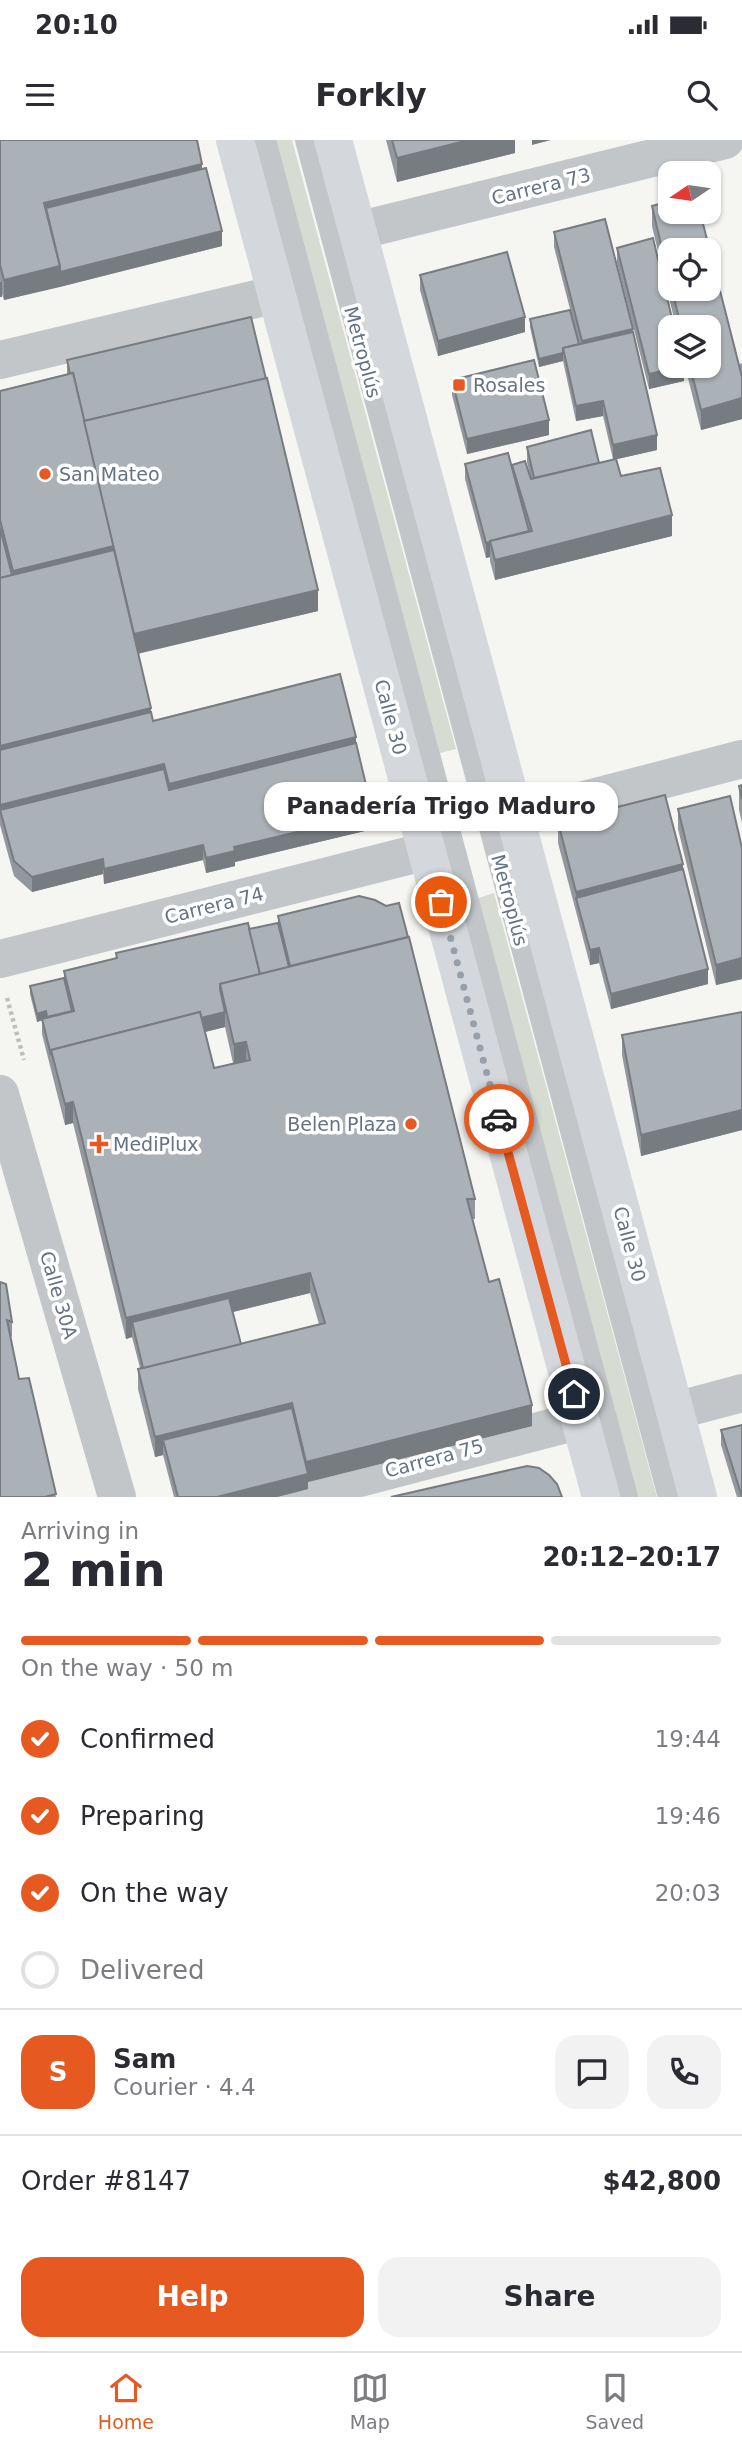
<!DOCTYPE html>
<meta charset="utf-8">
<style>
:root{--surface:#fff;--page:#f2f2f3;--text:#2b2b33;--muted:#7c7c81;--line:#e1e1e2;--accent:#e65a21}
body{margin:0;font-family:"DejaVu Sans",sans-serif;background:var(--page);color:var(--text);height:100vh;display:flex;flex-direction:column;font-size:26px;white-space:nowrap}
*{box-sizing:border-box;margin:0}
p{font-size:23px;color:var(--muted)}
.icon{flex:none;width:38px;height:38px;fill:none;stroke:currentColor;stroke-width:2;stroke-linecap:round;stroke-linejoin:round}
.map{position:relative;height:1357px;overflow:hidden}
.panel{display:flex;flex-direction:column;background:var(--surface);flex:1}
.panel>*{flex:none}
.needle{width:46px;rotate:257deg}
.buttons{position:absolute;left:658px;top:21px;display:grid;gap:14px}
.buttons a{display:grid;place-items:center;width:63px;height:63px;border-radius:14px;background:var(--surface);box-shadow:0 2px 5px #0004;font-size:35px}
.pin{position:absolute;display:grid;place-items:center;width:60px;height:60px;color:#fff;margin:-30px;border:4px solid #fff;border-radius:50%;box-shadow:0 2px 7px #0007}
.courier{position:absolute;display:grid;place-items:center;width:70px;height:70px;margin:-35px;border:5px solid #e65a21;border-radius:50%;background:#fff;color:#222;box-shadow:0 2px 9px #0007}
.bubble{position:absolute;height:49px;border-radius:21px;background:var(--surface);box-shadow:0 2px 5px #0004;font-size:23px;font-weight:700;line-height:49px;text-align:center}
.headline em{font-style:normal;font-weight:700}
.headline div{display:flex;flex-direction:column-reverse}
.headline{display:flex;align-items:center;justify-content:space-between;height:119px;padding:0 21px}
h1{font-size:46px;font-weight:700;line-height:52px}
.bar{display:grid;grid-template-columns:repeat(4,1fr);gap:10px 7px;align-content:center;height:84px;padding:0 21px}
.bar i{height:9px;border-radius:5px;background:var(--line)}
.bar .current{background:var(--accent)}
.bar p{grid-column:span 4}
.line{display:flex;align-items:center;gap:18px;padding:0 21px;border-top:2px solid var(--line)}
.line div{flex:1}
.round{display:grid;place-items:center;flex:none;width:74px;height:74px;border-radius:21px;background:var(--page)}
ol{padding:0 21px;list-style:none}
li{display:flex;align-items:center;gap:21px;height:77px}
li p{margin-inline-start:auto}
li .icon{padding:7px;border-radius:50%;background:var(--accent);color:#fff;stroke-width:4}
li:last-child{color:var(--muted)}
li i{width:38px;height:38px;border:4px solid var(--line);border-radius:50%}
.action{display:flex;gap:14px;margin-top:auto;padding:14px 21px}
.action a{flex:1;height:80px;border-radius:21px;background:var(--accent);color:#fff;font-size:28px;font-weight:700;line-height:80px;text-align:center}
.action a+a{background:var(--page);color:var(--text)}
.status{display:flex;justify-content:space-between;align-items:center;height:49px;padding:0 35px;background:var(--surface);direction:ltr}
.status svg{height:19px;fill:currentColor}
header{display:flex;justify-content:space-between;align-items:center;height:91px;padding:0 21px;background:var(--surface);font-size:32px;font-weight:700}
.tab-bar{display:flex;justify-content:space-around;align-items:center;height:98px;border-top:2px solid var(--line);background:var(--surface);font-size:19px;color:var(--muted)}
.tab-bar a{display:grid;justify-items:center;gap:4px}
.tab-bar .current{color:var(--accent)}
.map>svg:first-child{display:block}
</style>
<div class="status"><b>20:10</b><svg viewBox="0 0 49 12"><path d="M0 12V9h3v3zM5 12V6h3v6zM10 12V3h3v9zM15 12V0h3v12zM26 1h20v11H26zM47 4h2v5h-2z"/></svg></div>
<header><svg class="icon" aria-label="menu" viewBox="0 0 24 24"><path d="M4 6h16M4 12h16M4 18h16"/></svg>Forkly<svg class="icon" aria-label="search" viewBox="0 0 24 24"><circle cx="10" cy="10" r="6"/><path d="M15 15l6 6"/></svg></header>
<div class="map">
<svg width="742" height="1357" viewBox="0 0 742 1357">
<rect width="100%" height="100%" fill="#f5f5f1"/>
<g fill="#d6dcd2">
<polygon points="275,0 292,0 456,609 440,613"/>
<polygon points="494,753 657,1357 635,1357 475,759"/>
</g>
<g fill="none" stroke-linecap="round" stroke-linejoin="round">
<polyline stroke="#bcbec0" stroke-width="4.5" stroke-dasharray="3.5 3.5" stroke-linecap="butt" points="7,858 24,920"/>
<g stroke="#c2c6c9" stroke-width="24">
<polyline points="264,0 626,1357"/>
<polyline points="307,0 670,1357"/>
</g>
<g stroke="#c2c6c9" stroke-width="38">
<polyline points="357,91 725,0"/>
<polyline points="0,220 277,154"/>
<polyline points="515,678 742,619"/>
<polyline points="0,819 427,711"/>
<polyline points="675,1271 742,1253"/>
<polyline points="287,1357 581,1280"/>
</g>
<polyline stroke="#c2c6c9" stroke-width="38" points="0,954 117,1357"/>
<g stroke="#d4d8dc" stroke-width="38">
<polyline points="235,0 601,1357"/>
<polyline points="333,0 698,1357"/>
</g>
</g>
<g fill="#92989d" fill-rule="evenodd">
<polygon points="0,0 202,29 222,106 4,160 2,154 2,157 0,157"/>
<polygon points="386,0 515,0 515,13 397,42"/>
<path d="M670,61v11h30l40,155v-3l2,-1v56l-41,11 -16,-64h24v-39h-33l-24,-101v-20zM670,110h39v39h-39z"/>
<polygon points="554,92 633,192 657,310 617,319 621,336 672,396 495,440 490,421 490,417 486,418 465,339 465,324 512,330 512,325 530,335 527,322 527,307 599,323 613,319 603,276 576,281 563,221 539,227 530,187 530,179 579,204 554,107"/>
<polygon points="617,108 684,241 649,249 617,123"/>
<polygon points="420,135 525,192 438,216 420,150"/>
<polygon points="67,220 318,471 138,513 153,581 356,603 373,689 235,722 235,726 206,733 203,720 104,744 103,734 32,752 14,736 0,685 0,251 67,234"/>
<polygon points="452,240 549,295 467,314 452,255"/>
<polygon points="742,645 742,683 739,670 739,646"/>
<polygon points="678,669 742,708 742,839 716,845 678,689"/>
<polygon points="558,682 683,729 708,844 611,869 599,823 590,825 558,703"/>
<path d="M278,776l197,283v20h-3l17,63 43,144 -224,56v7l-31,8h-103l-11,-42 -8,2 -17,-68v-20l2,-1 -8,-31 -6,2 -53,-216 -8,2 -23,-91v-14l-5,2 -7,-28v-8l34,-8v-7l52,-13v-5l133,-24 29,-6zM225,887l8,36 -19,5 -9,-36zM310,1153l9,31 -78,20 -8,-32z"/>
<polygon points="742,872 742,990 641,1016 622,915 622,895"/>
<polygon points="0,1142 12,1182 12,1197 10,1196 19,1239 56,1357 0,1357"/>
<polygon points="721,1290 742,1357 737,1357 721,1305"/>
</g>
<g fill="#777c80">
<polygon points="469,0 515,0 515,13 397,42 397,18"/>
<polygon points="532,0 551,0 532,5"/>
<polygon points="202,24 202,44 48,83 44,63"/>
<polygon points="222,91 222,106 60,147 60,132"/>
<polygon points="60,126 60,147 4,160 4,140"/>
<rect x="0" y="142" width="2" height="15"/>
<polygon points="525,177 525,192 438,216 438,201"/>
<polygon points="633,189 633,204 582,216 582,201"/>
<polygon points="563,213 563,221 539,227 539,219"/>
<polygon points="684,226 684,241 649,249 649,234"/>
<polygon points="742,258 742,279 701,290 701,270"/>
<polygon points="603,261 603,276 576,281 576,266"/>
<polygon points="549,280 549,295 467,314 467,299"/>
<polygon points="657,295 657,310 613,320 613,305"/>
<polygon points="672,375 672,396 495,440 495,420"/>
<polygon points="490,402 490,417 486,418 486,403"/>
<polygon points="114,406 114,434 13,459 13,431"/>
<polygon points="318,450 318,471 133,515 133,494"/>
<polygon points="151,568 151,592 0,630 0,606"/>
<polygon points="356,597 356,618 169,665 169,644"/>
<polygon points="164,624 164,644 0,670 0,685 0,665"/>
<polygon points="373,674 373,689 235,722 235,726 206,733 206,718 234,707"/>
<polygon points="203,705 203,720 104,744 104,729"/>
<polygon points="103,719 103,734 32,752 32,737"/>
<polygon points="683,724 683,744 576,758 576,752"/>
<polygon points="599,808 599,823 590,825 590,810"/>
<polygon points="742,818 742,839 716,845 716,825"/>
<polygon points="708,829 708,844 611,869 611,854"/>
<polygon points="46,871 46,879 37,882 37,874"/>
<polygon points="225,872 225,887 56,929 52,915"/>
<polygon points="246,902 246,922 234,925 234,904"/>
<polygon points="73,962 73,983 65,985 65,964"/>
<polygon points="742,970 742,990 641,1016 641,995"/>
<polygon points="310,1133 310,1153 135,1196 132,1182 132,1197 126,1199 126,1178"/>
<polygon points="292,1263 292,1284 163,1300 163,1315 155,1317 155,1297"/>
<polygon points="532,1265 532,1286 308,1342 308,1349 277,1357 217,1357 306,1335 306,1322"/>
</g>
<g fill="#aab1b7" stroke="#777c80" stroke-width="2">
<polygon points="0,0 197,0 202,24 44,63 60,126 4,140 0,125"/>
<polygon points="392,0 469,0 397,18"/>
<polygon points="206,28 222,91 60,132 60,126 46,68"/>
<polygon points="670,61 670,72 700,72 742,237 742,258 701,270 690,226 709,226 709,187 681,187 672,149 709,149 709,110 670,110 670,143 652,66"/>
<polygon points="605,79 633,189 582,201 554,92"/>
<polygon points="653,98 674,187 670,187 670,226 684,226 649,234 617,108"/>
<polygon points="507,112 525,177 438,201 420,135"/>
<polygon points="570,170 579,204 563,208 563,213 539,219 530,179"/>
<polygon points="251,177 266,239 84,281 73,233 70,234 67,220"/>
<polygon points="633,192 657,295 613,305 603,261 576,266 563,208"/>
<polygon points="534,220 549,280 467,299 452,240"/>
<polygon points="73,233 114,406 13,431 0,380 0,251"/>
<polygon points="267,238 318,450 134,494 84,281"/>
<polygon points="591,290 599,323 534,338 527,307"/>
<polygon points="508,313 529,391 490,401 490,402 486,403 465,324"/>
<polygon points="616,319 621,336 660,328 672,375 495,420 490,401 532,391 512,325 525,321 531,339"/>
<polygon points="0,388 12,435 0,438"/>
<polygon points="114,410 151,568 0,606 0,438"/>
<polygon points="340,534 356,597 169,644 164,624 0,665 0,610 151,572 153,581"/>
<polygon points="356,603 373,674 234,707 235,711 206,718 203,705 104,729 103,719 32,737 14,721 0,670 164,629 169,650"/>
<polygon points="742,645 742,659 739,646"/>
<polygon points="665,655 683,724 576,752 558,682"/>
<polygon points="730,656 742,708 742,818 716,825 678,669"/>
<polygon points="683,729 708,829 611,854 599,808 590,810 576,758"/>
<polygon points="359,756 375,760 386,766 399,763 408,797 290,826 278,776"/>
<polygon points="248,783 260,834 220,844 220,849 225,872 201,878 200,872 51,910 51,915 42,879 74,871 64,831 117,818 116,813"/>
<polygon points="278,783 289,827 260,834 249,789"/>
<polygon points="409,797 475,1059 467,1059 489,1142 499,1139 532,1265 306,1322 292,1263 155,1297 138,1229 325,1183 310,1133 126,1178 73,962 65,964 51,910 200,872 214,928 250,920 246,902 234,904 220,844"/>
<polygon points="64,838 72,871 47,877 46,871 37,874 30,846"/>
<polygon points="742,872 742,970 641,995 622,895"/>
<polygon points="0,1142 6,1144 12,1182 7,1180 19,1239 29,1238 56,1354 45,1357 0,1357"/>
<polygon points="229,1158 241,1204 143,1228 132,1182"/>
<polygon points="292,1268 308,1334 217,1357 178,1357 163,1300"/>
<polygon points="742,1285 742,1357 721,1290"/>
<polygon points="527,1326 539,1328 549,1335 557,1344 562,1357 391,1357"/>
</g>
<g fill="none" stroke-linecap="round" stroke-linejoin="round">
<polyline stroke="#97a0aa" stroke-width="7" stroke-dasharray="0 12.6" points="441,762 499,979"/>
<polyline stroke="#e65a21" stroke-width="9" points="499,979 574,1254"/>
</g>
<g fill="#e65a21" stroke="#fff" stroke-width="2.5">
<rect x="452" y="238" width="14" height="14" rx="3.5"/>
<circle cx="45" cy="334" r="7"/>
<circle cx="411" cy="984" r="7"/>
<path d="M95.5 993.5h7v7h7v7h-7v7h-7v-7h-7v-7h7z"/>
</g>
<g text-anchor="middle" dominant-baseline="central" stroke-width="7" stroke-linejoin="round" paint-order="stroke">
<g font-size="19" fill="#647383" stroke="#fff">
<text transform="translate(541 46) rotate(-14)">Carrera 73</text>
<text transform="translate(363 212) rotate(75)">Metroplús</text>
<text transform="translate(391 577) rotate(75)">Calle 30</text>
<text transform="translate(510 760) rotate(75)">Metroplús</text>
<text transform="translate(214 765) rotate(-14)">Carrera 74</text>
<text transform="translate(630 1104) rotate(75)">Calle 30</text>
<text transform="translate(59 1155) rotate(74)">Calle 30A</text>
<text transform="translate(434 1318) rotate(-15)">Carrera 75</text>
</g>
<g font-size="19" fill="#647383" stroke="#fff" text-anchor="start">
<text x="473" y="245">Rosales</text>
<text x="59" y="334">San Mateo</text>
<text x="397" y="984" text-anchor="end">Belen Plaza</text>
<text x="113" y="1004">MediPlux</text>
</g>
</g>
</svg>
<div class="buttons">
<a><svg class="needle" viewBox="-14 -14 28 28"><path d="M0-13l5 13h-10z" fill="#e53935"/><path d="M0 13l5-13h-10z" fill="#7c7c81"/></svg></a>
<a><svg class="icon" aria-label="locate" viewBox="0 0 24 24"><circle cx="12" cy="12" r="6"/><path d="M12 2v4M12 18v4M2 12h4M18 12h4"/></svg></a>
<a><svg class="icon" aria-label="layers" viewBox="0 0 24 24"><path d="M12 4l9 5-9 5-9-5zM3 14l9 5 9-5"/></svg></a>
</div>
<div class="pin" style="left:441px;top:762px;background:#ea580c"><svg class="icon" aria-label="bag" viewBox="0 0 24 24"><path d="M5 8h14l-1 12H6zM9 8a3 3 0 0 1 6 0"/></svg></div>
<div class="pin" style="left:574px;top:1254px;background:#1f2937"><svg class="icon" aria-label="home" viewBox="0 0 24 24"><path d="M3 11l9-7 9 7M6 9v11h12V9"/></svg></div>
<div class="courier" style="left:499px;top:979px"><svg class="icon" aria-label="car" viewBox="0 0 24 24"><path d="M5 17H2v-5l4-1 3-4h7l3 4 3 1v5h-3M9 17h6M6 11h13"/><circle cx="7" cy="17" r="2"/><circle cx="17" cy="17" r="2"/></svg></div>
<div class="bubble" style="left:264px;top:642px;width:354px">Panadería Trigo Maduro</div>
</div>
<section class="panel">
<div class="headline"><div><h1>2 min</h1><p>Arriving in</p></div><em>20:12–20:17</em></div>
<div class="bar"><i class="current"></i><i class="current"></i><i class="current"></i><i></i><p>On the way · 50 m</p></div>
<ol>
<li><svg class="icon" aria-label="check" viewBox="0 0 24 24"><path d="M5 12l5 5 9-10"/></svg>Confirmed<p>19:44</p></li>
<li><svg class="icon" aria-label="check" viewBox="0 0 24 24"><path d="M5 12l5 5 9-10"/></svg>Preparing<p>19:46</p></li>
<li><svg class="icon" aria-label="check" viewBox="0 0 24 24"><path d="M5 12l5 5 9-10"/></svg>On the way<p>20:03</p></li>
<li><i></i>Delivered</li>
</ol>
<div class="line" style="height:126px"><b class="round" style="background:var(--accent);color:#fff">S</b><div><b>Sam</b><p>Courier · 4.4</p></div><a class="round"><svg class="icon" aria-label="chat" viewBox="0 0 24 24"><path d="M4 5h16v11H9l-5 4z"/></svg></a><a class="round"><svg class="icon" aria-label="phone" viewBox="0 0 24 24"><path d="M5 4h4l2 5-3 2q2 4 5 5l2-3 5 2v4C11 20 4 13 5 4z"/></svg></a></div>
<div class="line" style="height:91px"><div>Order #8147</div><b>$42,800</b></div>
<div class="action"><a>Help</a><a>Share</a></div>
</section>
<nav class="tab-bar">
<a class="current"><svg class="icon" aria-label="home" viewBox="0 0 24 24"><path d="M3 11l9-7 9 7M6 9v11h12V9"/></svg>Home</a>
<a><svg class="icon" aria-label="map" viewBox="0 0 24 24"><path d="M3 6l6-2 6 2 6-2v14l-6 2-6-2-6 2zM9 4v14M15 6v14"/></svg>Map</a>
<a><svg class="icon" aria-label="saved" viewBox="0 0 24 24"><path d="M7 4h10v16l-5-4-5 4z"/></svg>Saved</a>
</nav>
